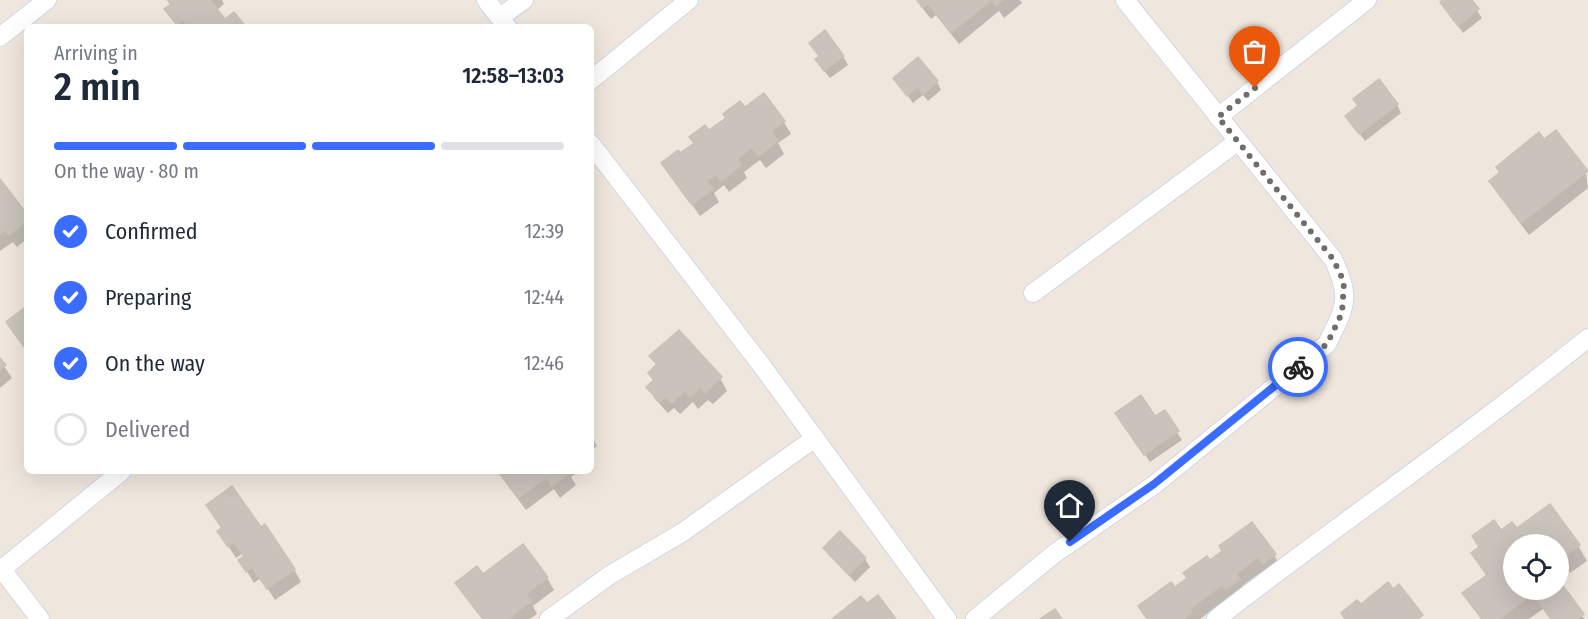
<!DOCTYPE html>
<meta charset="utf-8">
<style>
:root{--surface:#fff;--page:#f2f2f3;--text:#1f2937;--muted:#747a83;--line:#e0e1e3;--accent:#3a6dff}
body{margin:0;font-family:"Fira Sans Condensed",sans-serif;background:var(--page);color:var(--text);height:100vh;display:flex;flex-direction:column;font-size:22px;white-space:nowrap}
*{box-sizing:border-box;margin:0}
p{font-size:20px;color:var(--muted)}
.icon{flex:none;width:33px;height:33px;fill:none;stroke:currentColor;stroke-width:2;stroke-linecap:round;stroke-linejoin:round}
.map{position:relative;flex:1;overflow:hidden}
.details{position:absolute;left:24px;top:24px;width:570px;height:450px;display:flex;flex-direction:column;background:var(--surface);border-radius:9px;box-shadow:0 6px 24px #0002}
.details>*{flex:none}
.fabs{position:absolute;left:1503px;top:534px;display:grid;gap:12px}
.fabs a{display:grid;place-items:center;width:66px;height:66px;border-radius:50%;background:var(--surface);box-shadow:0 6px 24px #0002;font-size:30px}
.pin{position:absolute;display:grid;place-items:center;width:51px;height:51px;color:#fff;margin:-62px -26px;border-radius:50% 50% 50% 0;rotate:-45deg;box-shadow:0 0 6px #0007}
.pin .icon{rotate:45deg}
.courier{position:absolute;display:grid;place-items:center;width:60px;height:60px;margin:-30px;border:4px solid #3a6dff;border-radius:50%;background:#fff;color:#222;box-shadow:0 2px 8px #0007}
.overview em{font-style:normal;font-weight:600}
.overview div{display:flex;flex-direction:column-reverse}
.overview{display:flex;align-items:center;justify-content:space-between;height:102px;padding:0 30px}
h1{font-size:39px;font-weight:600;line-height:45px}
.bar{display:grid;grid-template-columns:repeat(4,1fr);gap:9px 6px;align-content:center;height:72px;padding:0 30px}
.bar i{height:8px;border-radius:4px;background:var(--line)}
.bar .current{background:var(--accent)}
.bar p{grid-column:span 4}
ol{padding:0 30px;list-style:none}
li{display:flex;align-items:center;gap:18px;height:66px}
li p{margin-inline-start:auto}
li .icon{padding:6px;border-radius:50%;background:var(--accent);color:#fff;stroke-width:4}
li:last-child{color:var(--muted)}
li i{width:33px;height:33px;border:3px solid var(--line);border-radius:50%}
.map>svg:first-child{display:block}
</style>
<div class="map">
<svg width="1588" height="619" viewBox="0 0 1588 619">
<rect width="100%" height="100%" fill="#efe6dd"/>
<g fill="#0003">
<polygon points="167,0 222,0 224,4 217,10 225,21 244,27 178,27 166,9 171,6"/>
<polygon points="916,0 1020,0 1022,3 1004,18 999,11 959,44 936,15 931,19"/>
<polygon points="1445,0 1470,0 1482,18 1463,33 1447,11"/>
<polygon points="811,44 843,56 848,65 830,78 822,68 820,57"/>
<polygon points="895,78 937,82 941,90 928,101 923,95 913,103"/>
<polygon points="1397,105 1401,113 1365,141 1347,116"/>
<polygon points="745,109 784,122 791,134 778,143 784,154 766,168 760,160 744,172 747,178 729,192 724,185 714,193 719,202 700,216 663,163 680,156 709,132"/>
<polygon points="1544,141 1586,172 1588,188 1529,235 1498,194 1491,182"/>
<polygon points="0,181 27,217 27,239 17,247 13,242 0,251"/>
<polygon points="651,357 720,378 727,391 713,404 708,400 698,409 693,402 680,414 674,408 668,413 655,399 648,387 654,382 649,373 657,366"/>
<polygon points="0,360 12,378 0,388"/>
<polygon points="1164,412 1182,440 1150,462 1122,421 1155,418"/>
<polygon points="591,436 597,446 591,450"/>
<polygon points="497,471 579,471 571,477 576,485 560,498 554,489 526,510"/>
<polygon points="260,529 294,569 301,582 275,600 261,578 254,583 240,560 245,557 242,554 236,558 219,532"/>
<polygon points="1516,530 1578,545 1587,561 1570,573 1558,558 1558,544 1514,544 1514,590 1558,590 1585,619 1551,619 1543,609 1529,619 1481,619 1464,593 1487,577 1473,553 1501,532"/>
<polygon points="840,533 865,559 870,567 855,582 830,556 825,548"/>
<polygon points="1274,555 1281,567 1271,575 1266,569 1242,586 1246,592 1234,601 1231,596 1200,619 1147,619 1140,607 1175,589 1210,562"/>
<polygon points="547,578 554,590 533,606 537,614 530,619 482,619 457,583"/>
</g>
<g fill="#cac3bc" stroke="#cbc2b6" stroke-width="1.5">
<polygon points="168,0 210,0 225,19 234,12 246,27 188,27 183,20 177,25 164,9 171,4"/>
<polygon points="917,0 1003,0 996,6 991,0 951,33 928,4 923,8"/>
<polygon points="1443,0 1472,0 1479,9 1458,26 1440,2"/>
<polygon points="825,30 844,56 824,71 815,59 819,56 809,43"/>
<polygon points="918,57 938,81 923,94 918,87 907,96 893,78"/>
<polygon points="1379,79 1398,104 1359,134 1345,116 1358,106 1353,99"/>
<polygon points="764,93 785,121 771,131 778,141 758,156 752,148 737,159 742,165 721,181 716,174 707,181 713,189 692,205 661,163 678,150 680,153 694,143 689,137 705,125 709,130 726,118 723,114 740,101 745,107"/>
<polygon points="1556,130 1588,171 1521,223 1489,181 1500,172 1496,167 1539,132 1544,139"/>
<polygon points="0,179 27,214 27,221 9,235 5,230 0,234"/>
<polygon points="27,306 27,351 6,322"/>
<polygon points="679,330 722,377 705,393 700,388 690,397 685,391 672,403 666,397 660,402 646,387 654,380 648,373 657,364 649,356"/>
<polygon points="0,358 6,365 0,370"/>
<polygon points="1141,395 1155,416 1165,410 1179,431 1144,455 1115,413"/>
<polygon points="498,471 570,471 571,472 552,486 546,478 518,498"/>
<polygon points="232,486 261,527 265,524 295,569 267,589 252,567 246,572 238,560 244,556 234,542 228,547 217,531 222,528 206,505"/>
<polygon points="1550,504 1580,545 1560,559 1558,544 1549,544 1546,540 1540,544 1514,544 1514,590 1558,590 1558,579 1584,614 1577,619 1551,619 1533,594 1499,619 1482,619 1462,593 1487,575 1471,553 1479,547 1472,536 1494,520 1501,530 1512,522 1517,528"/>
<polygon points="1252,522 1276,554 1263,564 1258,557 1236,574 1240,579 1226,589 1222,585 1190,609 1192,612 1184,619 1147,619 1138,606 1171,582 1175,587 1187,578 1183,573 1207,556 1210,560 1222,551 1219,546"/>
<polygon points="840,531 866,558 849,575 823,548"/>
<polygon points="523,544 548,577 526,594 532,601 510,617 512,619 483,619 455,583 477,566 483,574"/>
<polygon points="1388,582 1393,589 1399,584 1423,615 1418,619 1345,619 1341,613 1357,600 1361,604"/>
<polygon points="878,595 896,619 832,619 861,596 867,603"/>
<polygon points="1055,609 1062,619 1040,619"/>
</g>
<g fill="none" stroke-linecap="round" stroke-linejoin="round">
<g stroke="#d2d7e6" stroke-width="20">
<g id="minor">
<polyline points="486,0 507,27"/>
<polyline points="500,17 524,0"/>
<polyline points="0,37 47,0"/>
<polyline points="591,80 689,0"/>
<polyline points="1218,117 1367,0"/>
<polyline points="591,144 762,366 947,619"/>
<polyline points="1033,293 1237,142"/>
<polyline points="0,567 40,619"/>
<polyline points="2,569 122,471"/>
<polyline points="549,619 610,575 683,532 815,438"/>
<path d="M975,619l79,-65 100,-69 173,-141c18,-37 25,-45 6,-85l-208,-259"/>
<path d="M1216,619c123,-95 251,-183 372,-281"/>
</g>
</g>
<use href="#minor" stroke="#fff" stroke-width="18"/>
</g>
<g fill="none" stroke-linecap="round" stroke-linejoin="round">
<polyline stroke="#706d6a" stroke-width="6" stroke-dasharray="0 10.8" points="1255,88 1218,117 1333,259 1344,282 1342,313 1327,344 1298,367"/>
<polyline stroke="#3a6dff" stroke-width="8" points="1070,542 1154,484 1298,367"/>
</g>
</svg>
<div class="fabs">
<a><svg class="icon" aria-label="locate" viewBox="0 0 24 24"><circle cx="12" cy="12" r="6"/><path d="M12 2v4M12 18v4M2 12h4M18 12h4"/></svg></a>
</div>
<div class="pin" style="left:1255px;top:88px;background:#ea580c"><svg class="icon" aria-label="bag" viewBox="0 0 24 24"><path d="M5 8h14l-1 12H6zM9 8a3 3 0 0 1 6 0"/></svg></div>
<div class="pin" style="left:1070px;top:542px;background:#1f2937"><svg class="icon" aria-label="home" viewBox="0 0 24 24"><path d="M3 11l9-7 9 7M6 9v11h12V9"/></svg></div>
<div class="courier" style="left:1298px;top:367px"><svg class="icon" aria-label="bike" viewBox="0 0 24 24"><circle cx="6" cy="16" r="4"/><circle cx="18" cy="16" r="4"/><path d="M6 16l4-8h5l3 8M10 8l3 8H6M13 5h3"/></svg></div>
<section class="details">
<div class="overview"><div><h1>2 min</h1><p>Arriving in</p></div><em>12:58–13:03</em></div>
<div class="bar"><i class="current"></i><i class="current"></i><i class="current"></i><i></i><p>On the way · 80 m</p></div>
<ol>
<li><svg class="icon" aria-label="check" viewBox="0 0 24 24"><path d="M5 12l5 5 9-10"/></svg>Confirmed<p>12:39</p></li>
<li><svg class="icon" aria-label="check" viewBox="0 0 24 24"><path d="M5 12l5 5 9-10"/></svg>Preparing<p>12:44</p></li>
<li><svg class="icon" aria-label="check" viewBox="0 0 24 24"><path d="M5 12l5 5 9-10"/></svg>On the way<p>12:46</p></li>
<li><i></i>Delivered</li>
</ol>
</section>
</div>
